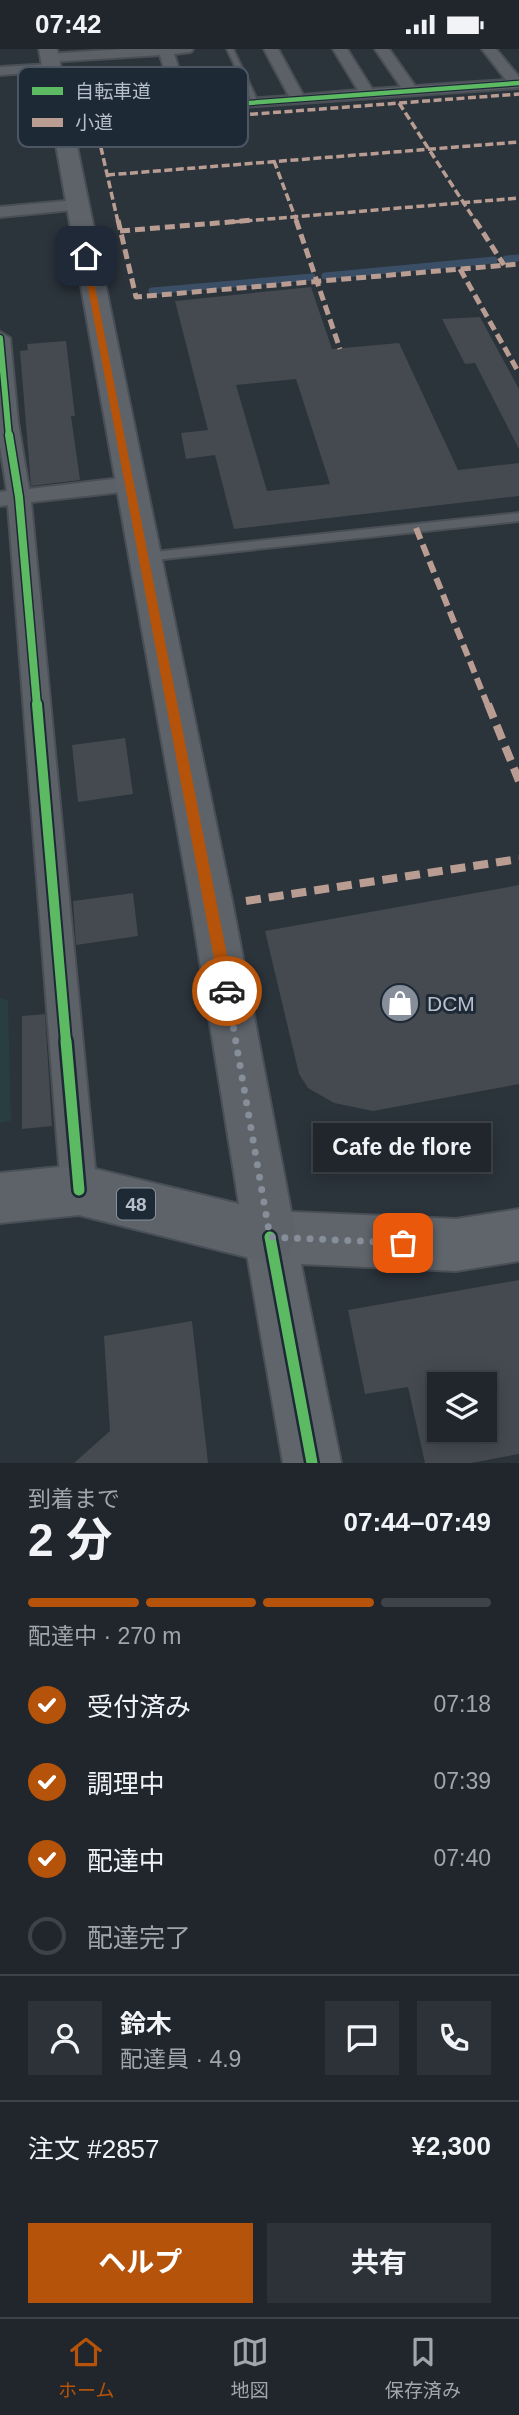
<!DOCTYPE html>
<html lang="ja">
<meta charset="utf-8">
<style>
:root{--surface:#20262c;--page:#2d3238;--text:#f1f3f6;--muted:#a2a5a9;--line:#3d4348;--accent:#b45309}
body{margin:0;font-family:Arial,"Noto Sans JP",sans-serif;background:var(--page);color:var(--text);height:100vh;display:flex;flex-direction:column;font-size:26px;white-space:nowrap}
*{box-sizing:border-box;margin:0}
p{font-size:23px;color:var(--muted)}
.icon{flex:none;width:38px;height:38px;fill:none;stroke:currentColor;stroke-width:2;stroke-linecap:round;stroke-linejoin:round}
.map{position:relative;height:1414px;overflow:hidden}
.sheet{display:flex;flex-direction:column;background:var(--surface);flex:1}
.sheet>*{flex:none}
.fabs{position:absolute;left:427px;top:1323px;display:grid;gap:14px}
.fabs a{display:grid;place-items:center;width:70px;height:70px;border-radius:0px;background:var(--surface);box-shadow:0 4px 18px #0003,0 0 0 2px var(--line);font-size:35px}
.pin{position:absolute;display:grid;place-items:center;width:60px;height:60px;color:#fff;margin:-30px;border-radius:14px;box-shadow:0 4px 10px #0006}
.courier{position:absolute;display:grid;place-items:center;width:70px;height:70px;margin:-35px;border:5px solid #b45309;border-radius:50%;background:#fff;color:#222;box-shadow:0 2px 9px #0007}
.bubble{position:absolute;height:49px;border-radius:0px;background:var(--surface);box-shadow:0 4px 18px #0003,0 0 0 2px var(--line);font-size:23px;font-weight:700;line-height:49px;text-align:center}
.head em{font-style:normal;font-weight:700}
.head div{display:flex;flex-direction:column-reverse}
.head{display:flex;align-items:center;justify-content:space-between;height:119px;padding:0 28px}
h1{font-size:46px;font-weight:700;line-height:52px}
.bar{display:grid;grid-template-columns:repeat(4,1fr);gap:10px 7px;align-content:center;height:84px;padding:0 28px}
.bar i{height:9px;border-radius:5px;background:var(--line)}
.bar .on{background:var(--accent)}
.bar p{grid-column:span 4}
.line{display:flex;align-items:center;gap:18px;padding:0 28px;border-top:2px solid var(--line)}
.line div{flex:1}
.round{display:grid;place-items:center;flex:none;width:74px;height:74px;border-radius:0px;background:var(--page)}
ol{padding:0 28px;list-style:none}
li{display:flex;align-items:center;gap:21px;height:77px}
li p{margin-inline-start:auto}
li .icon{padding:7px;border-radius:50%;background:var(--accent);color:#fff;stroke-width:4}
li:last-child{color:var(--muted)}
li i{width:38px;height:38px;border:4px solid var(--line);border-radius:50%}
.primary-button{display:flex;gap:14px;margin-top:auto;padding:14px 28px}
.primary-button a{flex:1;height:80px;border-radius:0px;background:var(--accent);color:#fff;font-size:28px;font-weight:700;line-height:80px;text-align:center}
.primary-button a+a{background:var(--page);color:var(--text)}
.status{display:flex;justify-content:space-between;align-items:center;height:49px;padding:0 35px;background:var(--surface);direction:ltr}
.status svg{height:19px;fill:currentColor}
.dock{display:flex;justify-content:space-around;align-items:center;height:98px;border-top:2px solid var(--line);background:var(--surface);font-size:19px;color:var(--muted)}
.dock a{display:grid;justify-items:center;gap:4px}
.dock .on{color:var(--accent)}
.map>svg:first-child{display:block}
</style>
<div class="status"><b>07:42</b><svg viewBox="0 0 49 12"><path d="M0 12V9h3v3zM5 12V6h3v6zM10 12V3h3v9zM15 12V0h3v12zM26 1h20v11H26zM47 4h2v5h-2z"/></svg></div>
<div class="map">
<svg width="519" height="1414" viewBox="0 0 519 1414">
<rect width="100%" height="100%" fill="#2b333b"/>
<polygon fill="#283e40" points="0,949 8,951 11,1072 0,1074"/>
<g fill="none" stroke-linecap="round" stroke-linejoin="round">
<g stroke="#3a4e66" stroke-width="7">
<polyline points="506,210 519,209"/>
<polyline points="325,227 494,211"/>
<polyline points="152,242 312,228"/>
</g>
</g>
<g fill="#444a50" fill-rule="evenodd">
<path d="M311,238l21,62 67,-6 59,127 61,-7v33l-285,33 -19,-74 -29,4 -5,-26 27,-3 -33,-129zM296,330l34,105 -63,7 -31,-106z"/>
<polygon points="480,268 519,340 519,400 475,314 465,315 442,270"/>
<polygon points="66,292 75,367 71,367 80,431 31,437 20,302 28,301 27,295"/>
<polygon points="125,689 133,745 78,753 72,696"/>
<polygon points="519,836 519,1035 373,1062 334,1054 308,1039 299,1025 265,882"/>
<polygon points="133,844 138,887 76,896 73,852"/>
<polygon points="45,965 52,1077 22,1080 22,967"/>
<path d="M519,1231v174l-48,9h-46l-17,-76 -43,7 -17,-84zM439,1335h46v46h-46z"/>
<polygon points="192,1272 208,1414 74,1414 110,1382 104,1287"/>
</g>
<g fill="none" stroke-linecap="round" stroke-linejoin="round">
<g stroke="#494f55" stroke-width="4">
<g id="lane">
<polygon points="227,0 233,0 259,55 252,53"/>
<polygon points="519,464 519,472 145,512 139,508 145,504"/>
</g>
</g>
<g stroke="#494f55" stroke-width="4">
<g id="street">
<polygon points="123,0 193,0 191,3 174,5 190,54 289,47 264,0 278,0 303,46 358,41 333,0 347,0 372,40 401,38 375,0 389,0 415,37 506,31 482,0 496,0 519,28 519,39 54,71 51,68 54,65 59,63 175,55 160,6 49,13 42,9 49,5"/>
<polygon points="51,15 58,19 56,22 0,26 0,18"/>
<polygon points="76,151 82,152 84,156 82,160 0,168 0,158"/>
<polygon points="0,283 10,289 18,373 29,440 130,428 138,430 141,435 138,440 130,442 31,453 97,1141 92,1154 79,1159 66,1154 61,1141 8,456 0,457 0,443 7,442 0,397"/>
</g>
</g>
<g stroke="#494f55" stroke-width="4">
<polygon id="secondary" points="519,1160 519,1212 456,1222 301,1215 341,1414 283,1414 244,1188 252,1170 270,1162 456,1170"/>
</g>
<g stroke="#494f57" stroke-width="4">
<polygon id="primary" points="39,0 57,0 233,857 296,1188 288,1206 270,1214 79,1166 0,1174 0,1124 79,1116 239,1155 191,857"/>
</g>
<use href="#lane" fill="#5c6168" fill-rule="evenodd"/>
<use href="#street" fill="#5c6168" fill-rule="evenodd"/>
<use href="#secondary" fill="#60656c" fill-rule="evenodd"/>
<use href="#primary" fill="#5e636a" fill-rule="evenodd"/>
<g stroke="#b99d93" stroke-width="3.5" stroke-dasharray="8 3.5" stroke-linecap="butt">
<polyline points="399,54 476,173"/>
<polyline points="274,112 297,173"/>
<polyline points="107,126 519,93"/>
<polyline points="118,173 96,77 519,45"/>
<polyline points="233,173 519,149"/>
</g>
<g stroke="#b99d93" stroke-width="5" stroke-dasharray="10 5" stroke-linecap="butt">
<polyline points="118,171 136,248 519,215"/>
<polyline points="296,171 340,300"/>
<polyline points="475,171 504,216"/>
<polyline points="120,182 254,171"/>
<polyline points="460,220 519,324"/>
</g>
<polyline stroke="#b99d93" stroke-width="6" stroke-dasharray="12 6" stroke-linecap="butt" points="416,479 488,657"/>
<g stroke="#b99d93" stroke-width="8" stroke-dasharray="15 8" stroke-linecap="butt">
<polyline points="488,655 519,732"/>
<polyline points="246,852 519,810"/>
</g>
<g stroke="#1e2936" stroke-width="7">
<polyline id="cycleway-far4" points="59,68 519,34"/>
</g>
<g stroke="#1e2936" stroke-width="9">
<polyline id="cycleway-far3" points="0,289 9,388"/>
</g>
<g stroke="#1e2936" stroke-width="11">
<polyline id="cycleway-far2" points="9,386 19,448 37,657"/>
</g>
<g stroke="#1e2936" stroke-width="14">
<polyline id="cycleway-far1" points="37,655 66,993"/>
</g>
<g stroke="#1e2936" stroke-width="16">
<g id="cycleway">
<polyline points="66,992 79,1141"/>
<polyline points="270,1188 312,1414"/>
</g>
</g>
<use href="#cycleway-far4" stroke="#5cba63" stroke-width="4.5"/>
<use href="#cycleway-far3" stroke="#5cba63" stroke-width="6"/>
<use href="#cycleway-far2" stroke="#5cba63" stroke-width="8"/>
<use href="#cycleway-far1" stroke="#5cba63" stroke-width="10"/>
<use href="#cycleway" stroke="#5cba63" stroke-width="11"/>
</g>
<polygon fill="#b45309" points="86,205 89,207 234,942 227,948 220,942 82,207"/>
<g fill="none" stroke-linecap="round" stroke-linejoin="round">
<polyline stroke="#858e99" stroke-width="7" stroke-dasharray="0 12.6" points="227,942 270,1188 403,1194"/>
</g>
<defs>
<g id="shop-disc" transform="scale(2.0125)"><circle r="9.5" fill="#858e99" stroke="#1e2936"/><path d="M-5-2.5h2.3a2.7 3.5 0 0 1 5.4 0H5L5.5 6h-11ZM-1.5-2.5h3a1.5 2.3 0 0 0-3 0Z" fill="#fff"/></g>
</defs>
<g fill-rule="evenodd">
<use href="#shop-disc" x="400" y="954"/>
</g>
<g text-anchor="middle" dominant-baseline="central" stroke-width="6" stroke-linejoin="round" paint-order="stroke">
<rect fill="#1e2936" stroke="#88929e" stroke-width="2" x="117" y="1139.5" width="38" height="31" rx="5"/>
<g font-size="19" font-weight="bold" fill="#b6bfcb">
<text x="136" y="1155">48</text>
</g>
<g font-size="21" fill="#b6bfcb" stroke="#1e2936" text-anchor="start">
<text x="427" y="954">DCM</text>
</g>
</g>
<rect x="18" y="18" width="230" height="80" rx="10" fill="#1e2936" stroke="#4c5663" stroke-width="2"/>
<rect x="32" y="38" width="31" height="8" fill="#5cba63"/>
<rect x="32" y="69" width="31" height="9" fill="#b99d93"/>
<g font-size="19" fill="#b6bfcb">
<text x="75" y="49">自転車道</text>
<text x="75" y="80">小道</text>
</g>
</svg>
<div class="fabs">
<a><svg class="icon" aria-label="layers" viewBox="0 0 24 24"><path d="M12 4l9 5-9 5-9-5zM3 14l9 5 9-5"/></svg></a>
</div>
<div class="pin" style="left:403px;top:1194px;background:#ea580c"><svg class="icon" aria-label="bag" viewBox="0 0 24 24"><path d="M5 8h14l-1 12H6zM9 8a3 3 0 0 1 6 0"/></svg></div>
<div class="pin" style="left:86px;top:207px;background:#1f2937"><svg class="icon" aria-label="home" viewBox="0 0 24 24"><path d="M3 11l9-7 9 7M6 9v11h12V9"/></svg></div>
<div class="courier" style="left:227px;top:942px"><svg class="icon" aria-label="car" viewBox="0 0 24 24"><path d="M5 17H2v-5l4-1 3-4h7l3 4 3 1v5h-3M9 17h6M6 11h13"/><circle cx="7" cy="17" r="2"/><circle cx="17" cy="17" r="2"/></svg></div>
<div class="bubble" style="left:313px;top:1074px;width:178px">Cafe de flore</div>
</div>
<section class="sheet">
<div class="head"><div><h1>2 分</h1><p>到着まで</p></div><em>07:44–07:49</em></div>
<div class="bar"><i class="on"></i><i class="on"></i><i class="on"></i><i></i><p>配達中 · 270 m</p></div>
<ol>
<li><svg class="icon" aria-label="check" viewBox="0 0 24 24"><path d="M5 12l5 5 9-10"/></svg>受付済み<p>07:18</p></li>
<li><svg class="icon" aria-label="check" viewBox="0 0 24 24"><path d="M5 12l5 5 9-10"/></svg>調理中<p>07:39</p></li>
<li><svg class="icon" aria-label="check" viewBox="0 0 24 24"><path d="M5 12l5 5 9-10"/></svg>配達中<p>07:40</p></li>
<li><i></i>配達完了</li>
</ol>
<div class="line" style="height:126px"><a class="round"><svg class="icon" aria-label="person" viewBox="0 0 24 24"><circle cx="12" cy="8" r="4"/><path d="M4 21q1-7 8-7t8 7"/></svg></a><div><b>鈴木</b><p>配達員 · 4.9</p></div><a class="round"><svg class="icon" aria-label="chat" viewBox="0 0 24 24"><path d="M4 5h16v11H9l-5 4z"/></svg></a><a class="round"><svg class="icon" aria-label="phone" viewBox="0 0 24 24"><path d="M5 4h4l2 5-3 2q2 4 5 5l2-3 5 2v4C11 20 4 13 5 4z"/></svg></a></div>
<div class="line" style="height:91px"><div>注文 #2857</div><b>¥2,300</b></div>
<div class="primary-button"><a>ヘルプ</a><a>共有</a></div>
</section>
<nav class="dock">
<a class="on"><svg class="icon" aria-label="home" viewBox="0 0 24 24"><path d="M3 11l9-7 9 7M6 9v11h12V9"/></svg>ホーム</a>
<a><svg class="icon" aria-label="map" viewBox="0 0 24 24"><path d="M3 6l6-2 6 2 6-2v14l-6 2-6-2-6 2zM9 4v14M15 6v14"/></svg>地図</a>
<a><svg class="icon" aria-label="saved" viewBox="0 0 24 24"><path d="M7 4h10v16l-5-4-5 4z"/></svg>保存済み</a>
</nav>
